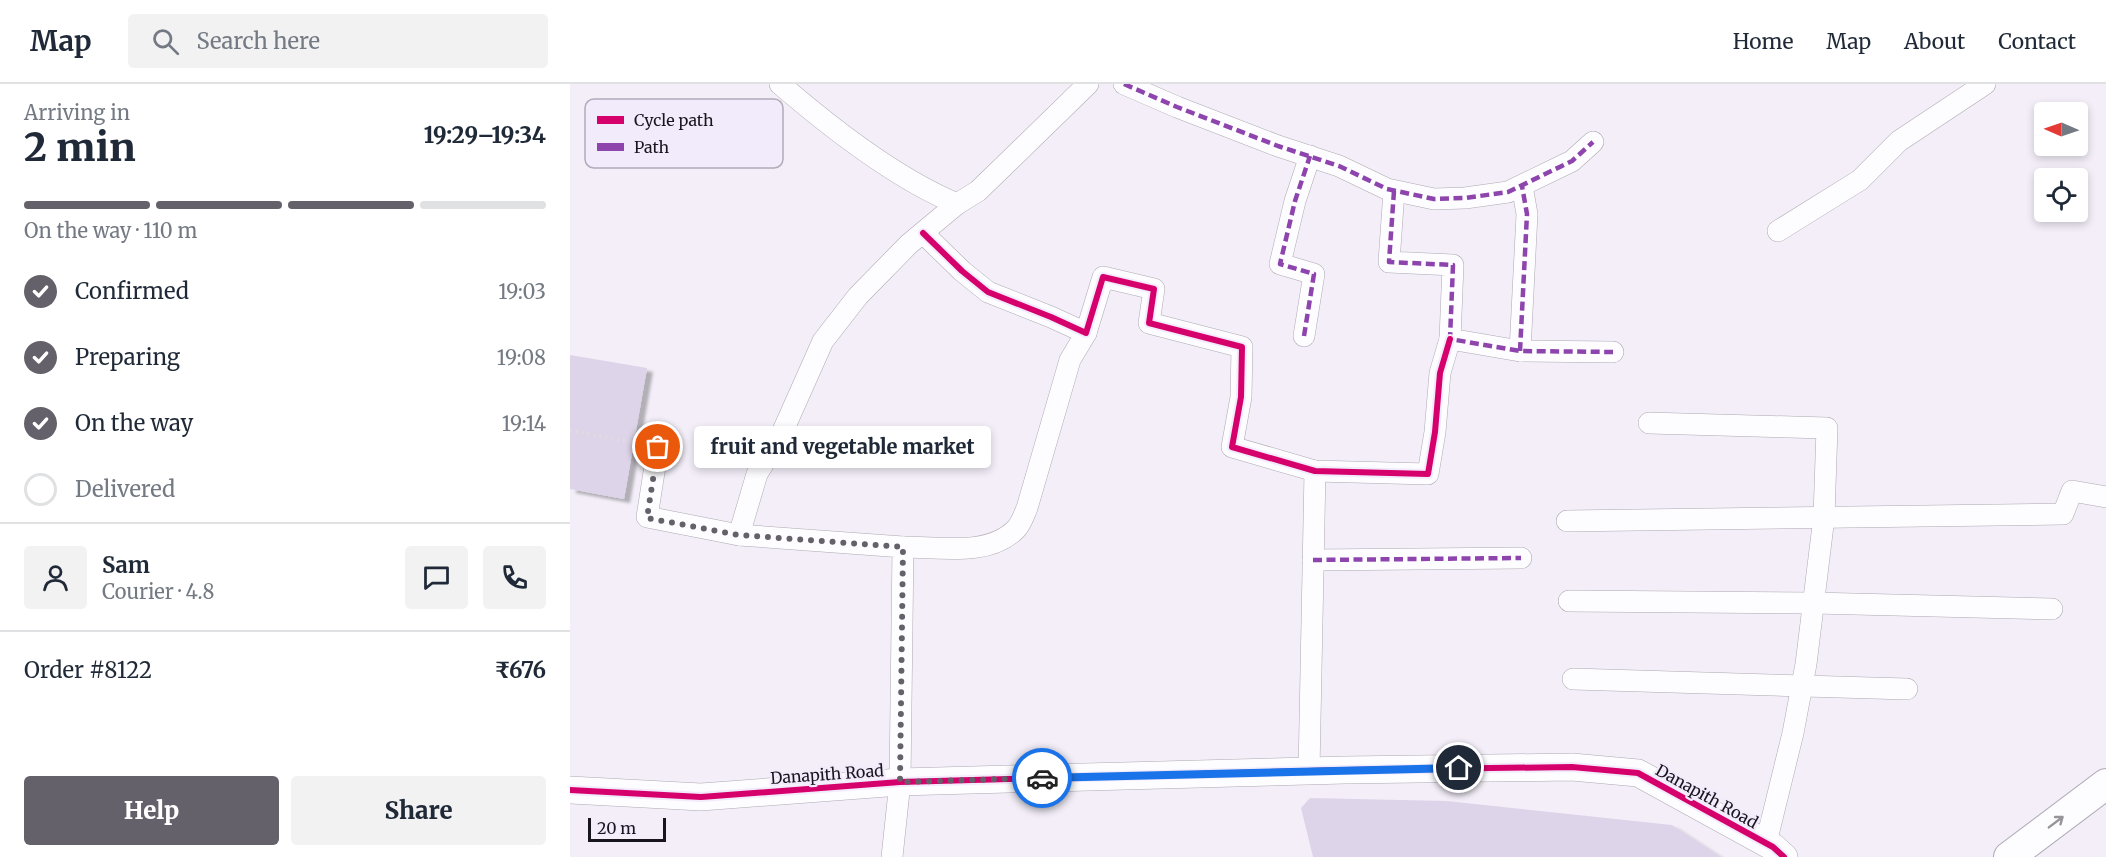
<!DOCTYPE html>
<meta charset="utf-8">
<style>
:root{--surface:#fff;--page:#f2f2f3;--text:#1f2937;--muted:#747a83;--line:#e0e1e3;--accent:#65616a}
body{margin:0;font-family:Merriweather,serif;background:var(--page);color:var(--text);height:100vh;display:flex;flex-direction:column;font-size:22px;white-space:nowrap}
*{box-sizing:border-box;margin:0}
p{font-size:20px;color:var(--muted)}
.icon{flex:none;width:33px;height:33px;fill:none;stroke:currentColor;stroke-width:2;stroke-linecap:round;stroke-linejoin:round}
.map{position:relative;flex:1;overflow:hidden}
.sheet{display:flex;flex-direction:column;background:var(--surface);width:570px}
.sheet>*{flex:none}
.needle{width:39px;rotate:272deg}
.controls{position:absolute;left:1464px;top:18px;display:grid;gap:12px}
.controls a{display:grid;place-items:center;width:54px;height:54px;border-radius:6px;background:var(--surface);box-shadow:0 3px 9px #0003;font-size:30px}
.scale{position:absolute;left:18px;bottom:15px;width:78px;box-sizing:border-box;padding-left:6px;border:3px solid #19151e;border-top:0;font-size:16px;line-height:21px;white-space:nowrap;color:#19151e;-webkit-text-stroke:4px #f2ebfb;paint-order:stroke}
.pin{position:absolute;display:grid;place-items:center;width:51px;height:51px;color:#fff;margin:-26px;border:3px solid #fff;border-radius:50%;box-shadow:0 2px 6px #0007}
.courier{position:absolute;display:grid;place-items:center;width:60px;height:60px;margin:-30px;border:4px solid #1a73e8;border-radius:50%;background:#fff;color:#222;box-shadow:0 2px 8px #0007}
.bubble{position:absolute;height:42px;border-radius:6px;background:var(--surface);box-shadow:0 3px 9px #0003;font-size:20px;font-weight:800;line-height:42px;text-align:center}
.head em{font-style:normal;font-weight:800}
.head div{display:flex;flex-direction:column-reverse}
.head{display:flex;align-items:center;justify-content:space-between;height:102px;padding:0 24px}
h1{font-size:39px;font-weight:800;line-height:45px}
.bar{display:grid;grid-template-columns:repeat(4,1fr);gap:9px 6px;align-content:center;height:72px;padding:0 24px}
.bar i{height:8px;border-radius:4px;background:var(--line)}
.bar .current{background:var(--accent)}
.bar p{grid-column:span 4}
.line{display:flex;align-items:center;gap:15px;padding:0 24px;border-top:2px solid var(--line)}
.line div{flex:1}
.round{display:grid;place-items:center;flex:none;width:63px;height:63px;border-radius:6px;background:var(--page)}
ol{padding:0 24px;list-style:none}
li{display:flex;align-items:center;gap:18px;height:66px}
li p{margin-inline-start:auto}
li .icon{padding:6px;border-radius:50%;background:var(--accent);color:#fff;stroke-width:4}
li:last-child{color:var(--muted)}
li i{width:33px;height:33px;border:3px solid var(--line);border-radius:50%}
.cta{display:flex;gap:12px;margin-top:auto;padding:12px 24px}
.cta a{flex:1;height:69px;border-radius:6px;background:var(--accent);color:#fff;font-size:24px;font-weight:800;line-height:69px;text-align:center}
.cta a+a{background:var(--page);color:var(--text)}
header{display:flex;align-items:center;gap:36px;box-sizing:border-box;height:84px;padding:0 30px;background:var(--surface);border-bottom:2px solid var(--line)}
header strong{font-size:28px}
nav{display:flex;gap:33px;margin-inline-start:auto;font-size:21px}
.search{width:420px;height:54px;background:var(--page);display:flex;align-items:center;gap:15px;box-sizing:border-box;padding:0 21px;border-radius:6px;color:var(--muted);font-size:22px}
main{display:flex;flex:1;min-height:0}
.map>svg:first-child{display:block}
</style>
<header>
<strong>Map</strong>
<div class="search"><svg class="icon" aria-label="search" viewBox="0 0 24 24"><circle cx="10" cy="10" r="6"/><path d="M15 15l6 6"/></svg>Search here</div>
<nav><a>Home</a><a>Map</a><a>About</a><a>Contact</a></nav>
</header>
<main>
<section class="sheet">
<div class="head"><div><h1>2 min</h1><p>Arriving in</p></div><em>19:29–19:34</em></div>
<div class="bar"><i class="current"></i><i class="current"></i><i class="current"></i><i></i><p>On the way · 110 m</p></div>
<ol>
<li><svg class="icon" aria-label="check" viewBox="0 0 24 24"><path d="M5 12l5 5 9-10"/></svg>Confirmed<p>19:03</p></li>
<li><svg class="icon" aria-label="check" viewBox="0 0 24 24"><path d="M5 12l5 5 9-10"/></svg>Preparing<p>19:08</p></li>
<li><svg class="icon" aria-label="check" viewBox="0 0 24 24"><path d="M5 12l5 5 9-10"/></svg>On the way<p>19:14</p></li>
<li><i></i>Delivered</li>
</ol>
<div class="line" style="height:108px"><a class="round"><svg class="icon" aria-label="person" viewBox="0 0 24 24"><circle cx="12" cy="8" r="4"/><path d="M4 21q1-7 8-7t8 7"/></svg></a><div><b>Sam</b><p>Courier · 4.8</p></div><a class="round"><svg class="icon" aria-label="chat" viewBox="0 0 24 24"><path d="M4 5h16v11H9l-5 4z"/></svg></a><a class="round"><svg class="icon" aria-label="phone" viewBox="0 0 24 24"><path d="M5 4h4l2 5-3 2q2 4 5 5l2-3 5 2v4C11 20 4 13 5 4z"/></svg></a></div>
<div class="line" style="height:78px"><div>Order #8122</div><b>₹676</b></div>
<div class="cta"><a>Help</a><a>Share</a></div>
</section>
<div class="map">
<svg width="1536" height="773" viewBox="0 0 1536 773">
<defs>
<filter id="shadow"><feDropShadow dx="6" dy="4" stdDeviation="1.5" flood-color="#0004"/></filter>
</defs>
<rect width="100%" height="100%" fill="#f3eef8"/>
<g fill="#ded4e9" filter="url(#shadow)">
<polygon points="0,271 77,284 54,415 0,405"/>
<polygon points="740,714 877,717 1102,741 1151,773 743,773 731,724"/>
</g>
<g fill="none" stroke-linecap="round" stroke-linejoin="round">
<g stroke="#aea9b2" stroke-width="22">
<g id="minor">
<path d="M210,0c51,44 115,94 177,120l21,-13 110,-107"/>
<polyline points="554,0 607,23 708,62 769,82 817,105 864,115 895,114 938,108 1002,77 1023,58"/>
<polyline points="824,107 819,178 883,181 880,255 950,267 1043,268"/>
<polyline points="1208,147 1290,96 1329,57 1415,0"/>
<polyline points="353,149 392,187 418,208 481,233 516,249 533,193 584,205 579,239 672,263 671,313 662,363 745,387 858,390 865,348 870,289 880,255"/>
<polyline points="734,252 744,190 710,180 725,117 740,72"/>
<polyline points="950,267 957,130 952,102"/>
<polyline points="1079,339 1257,344 1254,433 1236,580 1223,649 1196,759"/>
<polyline points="88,363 77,433 169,451 333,463 330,698 322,773"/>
<polyline points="997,437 1493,430 1502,407 1536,413"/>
<polyline points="169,451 187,390 212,349 253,257 288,212 339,160 387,120"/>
<path d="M333,463c36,0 86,10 113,-18 5,-5 8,-14 11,-21l43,-148 16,-27"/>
<polyline points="743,476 951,474"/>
<polyline points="999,517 1244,519 1482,525"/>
<polyline points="1003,595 1337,605"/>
<polyline points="739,687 745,387"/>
</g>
</g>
<g stroke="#aea9b2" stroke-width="28">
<polyline id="tertiary" points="0,706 131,713 330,698 775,686 1002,683 1068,689 1203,763 1214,773"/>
</g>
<g stroke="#aea9b2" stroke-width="32">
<polyline id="secondary" points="1439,773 1536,700"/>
</g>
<polyline stroke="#dfdddf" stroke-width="4" stroke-dasharray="1.5 4.5" stroke-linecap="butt" points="0,347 67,359"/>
<use href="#minor" stroke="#fdfcfe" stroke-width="21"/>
<use href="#tertiary" stroke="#fdfcfe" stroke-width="27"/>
<use href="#secondary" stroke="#fdfcfe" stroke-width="30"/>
<g stroke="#8e44ad" stroke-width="4.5" stroke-dasharray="9 4.5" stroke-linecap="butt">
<polyline points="554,0 607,23 708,62 769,82 817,105 864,115 895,114 938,108 1002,77 1023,58"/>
<polyline points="824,107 819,178 883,181 880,255 950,267 1043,268"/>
<polyline points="734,252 744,190 710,180 725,117 740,72"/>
<polyline points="950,267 957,130 952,102"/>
<polyline points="743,476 951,474"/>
</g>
<g stroke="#f2ebfb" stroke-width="10">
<g id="cycleway">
<polyline points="353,149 392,187 418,208 481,233 516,249 533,193 584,205 579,239 672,263 671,313 662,363 745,387 858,390 865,348 870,289 880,255"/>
<polyline points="0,706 131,713 330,698 775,686 1002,683 1068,689 1203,763 1214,773"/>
</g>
</g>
<use href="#cycleway" stroke="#d6006c" stroke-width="6"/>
</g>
<defs><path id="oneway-shaft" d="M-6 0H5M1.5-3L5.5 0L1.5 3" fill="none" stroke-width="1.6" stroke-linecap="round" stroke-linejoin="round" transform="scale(1.5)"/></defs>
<use stroke="#969499" href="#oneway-shaft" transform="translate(1486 738) rotate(-37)"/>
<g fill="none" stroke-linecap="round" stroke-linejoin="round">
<polyline stroke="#65616a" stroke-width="6" stroke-dasharray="0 10.8" points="88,363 77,434 169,451 333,463 330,698 472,694"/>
<polyline stroke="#1a73e8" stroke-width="8" points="472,694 889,684"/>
</g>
<g text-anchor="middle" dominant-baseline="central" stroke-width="4.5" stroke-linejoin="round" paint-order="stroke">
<g font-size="16" fill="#19151e" stroke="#f2ebfb">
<text transform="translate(257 690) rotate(-4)">Danapith Road</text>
<text transform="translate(1137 712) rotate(29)">Danapith Road</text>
</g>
</g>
<rect x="15" y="15" width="198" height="69" rx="9" fill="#f2ebfb" stroke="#b1abb9" stroke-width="1.5"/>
<rect x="27" y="32" width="27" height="8" fill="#d6006c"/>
<rect x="27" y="59" width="27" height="8" fill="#8e44ad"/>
<g font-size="16" fill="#19151e">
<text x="64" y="42">Cycle path</text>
<text x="64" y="69">Path</text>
</g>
</svg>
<div class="controls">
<a><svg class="needle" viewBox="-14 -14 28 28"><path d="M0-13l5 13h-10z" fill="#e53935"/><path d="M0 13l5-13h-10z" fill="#747a83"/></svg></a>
<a><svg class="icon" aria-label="locate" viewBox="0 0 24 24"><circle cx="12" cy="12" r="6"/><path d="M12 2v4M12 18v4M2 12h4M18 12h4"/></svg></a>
</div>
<div class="scale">20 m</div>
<div class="pin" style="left:88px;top:363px;background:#ea580c"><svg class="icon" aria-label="bag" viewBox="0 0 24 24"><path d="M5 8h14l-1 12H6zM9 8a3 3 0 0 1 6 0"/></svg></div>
<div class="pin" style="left:889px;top:684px;background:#1f2937"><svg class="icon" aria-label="home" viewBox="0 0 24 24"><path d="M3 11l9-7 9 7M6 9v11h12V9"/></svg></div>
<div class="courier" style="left:472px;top:694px"><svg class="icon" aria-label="car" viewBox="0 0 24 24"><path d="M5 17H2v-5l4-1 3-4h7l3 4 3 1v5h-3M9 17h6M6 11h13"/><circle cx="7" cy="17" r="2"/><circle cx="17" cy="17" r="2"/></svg></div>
<div class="bubble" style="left:124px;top:342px;width:297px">fruit and vegetable market</div>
</div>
</main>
